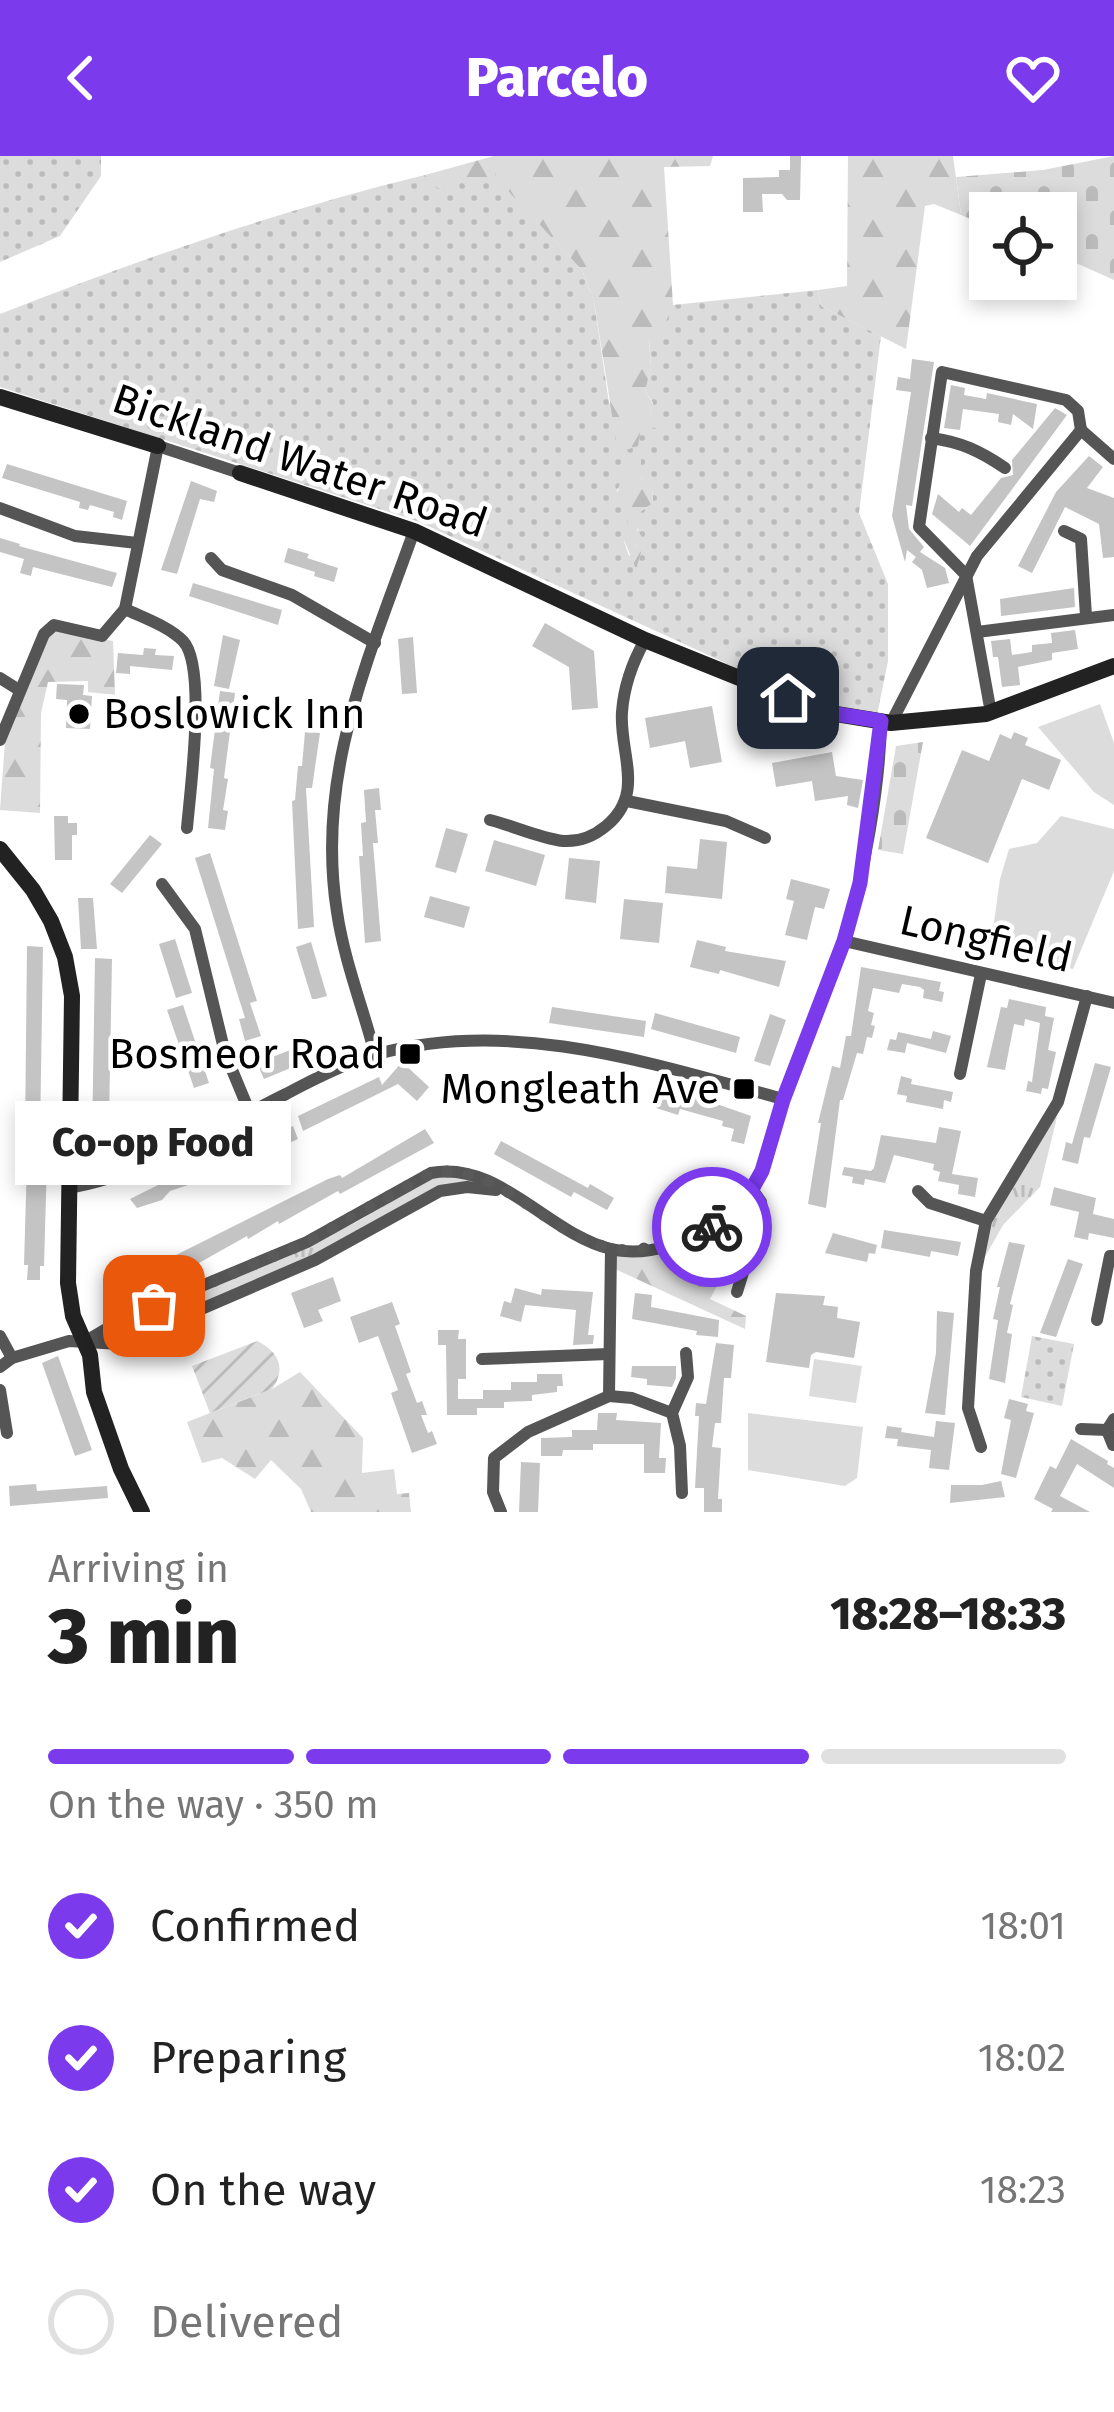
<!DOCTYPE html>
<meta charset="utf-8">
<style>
:root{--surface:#fff;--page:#f6f6f6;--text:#222;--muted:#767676;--line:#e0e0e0;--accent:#7c3aed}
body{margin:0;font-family:"Fira Sans",sans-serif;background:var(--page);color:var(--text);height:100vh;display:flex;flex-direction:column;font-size:45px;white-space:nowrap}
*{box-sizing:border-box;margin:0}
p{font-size:39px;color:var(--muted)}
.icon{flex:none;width:66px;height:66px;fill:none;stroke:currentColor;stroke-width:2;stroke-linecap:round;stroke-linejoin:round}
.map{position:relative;height:1356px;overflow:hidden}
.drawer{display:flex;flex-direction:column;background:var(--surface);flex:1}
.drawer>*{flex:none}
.buttons{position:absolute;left:969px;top:36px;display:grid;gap:24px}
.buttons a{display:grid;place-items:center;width:108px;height:108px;border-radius:0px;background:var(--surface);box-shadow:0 6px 18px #0003;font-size:60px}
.pin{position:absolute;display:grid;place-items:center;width:102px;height:102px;color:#fff;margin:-51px;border-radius:24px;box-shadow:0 6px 18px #0006}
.courier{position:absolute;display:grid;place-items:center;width:120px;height:120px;margin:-60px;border:9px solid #7c3aed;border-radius:50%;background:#fff;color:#222;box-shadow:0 3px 15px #0007}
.bubble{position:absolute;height:84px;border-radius:0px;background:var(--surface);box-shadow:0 6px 18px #0003;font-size:39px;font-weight:800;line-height:84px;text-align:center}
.head em{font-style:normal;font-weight:800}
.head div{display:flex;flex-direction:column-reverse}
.head{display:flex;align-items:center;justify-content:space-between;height:204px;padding:0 48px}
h1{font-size:78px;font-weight:800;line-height:90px}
.bar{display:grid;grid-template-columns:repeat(4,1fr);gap:18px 12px;align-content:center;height:144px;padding:0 48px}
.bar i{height:15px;border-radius:9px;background:var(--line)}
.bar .on{background:var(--accent)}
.bar p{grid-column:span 4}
ol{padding:0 48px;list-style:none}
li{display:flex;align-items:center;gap:36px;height:132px}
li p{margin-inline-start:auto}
li .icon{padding:12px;border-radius:50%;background:var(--accent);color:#fff;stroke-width:4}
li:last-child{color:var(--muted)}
li i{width:66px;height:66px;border:6px solid var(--line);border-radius:50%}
header{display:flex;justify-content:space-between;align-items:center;height:156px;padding:0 48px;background:var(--accent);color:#fff;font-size:54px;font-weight:800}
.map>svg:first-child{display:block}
</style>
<header><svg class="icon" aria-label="back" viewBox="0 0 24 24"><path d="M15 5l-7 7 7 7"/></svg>Parcelo<svg class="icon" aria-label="heart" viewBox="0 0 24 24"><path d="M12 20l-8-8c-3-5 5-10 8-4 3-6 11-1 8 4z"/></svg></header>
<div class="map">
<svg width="1114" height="1356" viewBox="0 0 1114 1356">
<defs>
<pattern id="grass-dots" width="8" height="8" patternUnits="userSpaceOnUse" patternTransform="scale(3)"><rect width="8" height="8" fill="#dcdcdc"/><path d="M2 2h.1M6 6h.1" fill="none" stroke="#bbb" stroke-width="1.8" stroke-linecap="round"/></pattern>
<pattern id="forest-firs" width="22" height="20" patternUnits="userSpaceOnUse" patternTransform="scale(3)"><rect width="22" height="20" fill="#dcdcdc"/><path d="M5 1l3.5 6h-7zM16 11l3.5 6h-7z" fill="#bbb"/></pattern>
<pattern id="cemetery-stones" width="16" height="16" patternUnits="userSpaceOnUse" patternTransform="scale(3)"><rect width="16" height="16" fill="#dcdcdc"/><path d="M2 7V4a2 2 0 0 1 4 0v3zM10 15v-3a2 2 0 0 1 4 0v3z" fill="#bbb"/></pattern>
<pattern id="park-tufts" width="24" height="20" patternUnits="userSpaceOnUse" patternTransform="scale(3)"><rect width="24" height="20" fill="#dcdcdc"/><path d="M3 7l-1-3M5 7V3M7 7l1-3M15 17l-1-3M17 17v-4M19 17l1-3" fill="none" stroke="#bbb"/></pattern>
<pattern id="garden-furrows" width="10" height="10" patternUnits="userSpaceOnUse" patternTransform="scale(3)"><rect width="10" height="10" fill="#dcdcdc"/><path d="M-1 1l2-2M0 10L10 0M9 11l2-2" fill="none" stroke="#bbb"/></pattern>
</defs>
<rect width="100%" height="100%" fill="#fff"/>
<g fill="url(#grass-dots)" fill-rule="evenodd">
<polygon points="0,0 101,0 101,20 60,80 0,106"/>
<path d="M495,12l2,10 85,92 12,31 15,102 32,24h17l-8,-13 3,-11 -8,-12 6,-23 -2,-29 24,-34 145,-15 3,16 60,30 -22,177 29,71v77l-11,54 -52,-10 -67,-27 -341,-157 -417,-134v-73c138,-54 280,-104 425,-139 20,11 50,3 70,-7zM623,300l18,3v18l11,12 1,14 -13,9 -4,38 -7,6 -5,-15 6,-18 -13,-33 7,-10z"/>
<path d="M749,1042l9,10 -16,49 -7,-2 -15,25 -70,-28c50,-5 66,-18 99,-54z"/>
<polygon points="1032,1180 1074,1188 1062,1250 1021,1241"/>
</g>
<g fill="url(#forest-firs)">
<polygon points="494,0 713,0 710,10 664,11 673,149 660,180 649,184 651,212 645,235 653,248 650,258 658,261 658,272 641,271 638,290 623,295 616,284 594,145 582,114 496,22 495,13 486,24 475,21 472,27 465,29 459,23 450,35 437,32 425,19"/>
<polygon points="848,0 953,0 961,59 934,48 925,50 906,193 821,150 818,134 847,130"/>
<path d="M636,297l5,6v18l11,11 1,15 -13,9 5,6 -8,12 5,7 -6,9 5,6 -5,17 -12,-29c3,-18 9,-23 -7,-37 0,-17 7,-29 6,-47z"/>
<polygon points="56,474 113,485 115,539 88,536 88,525 48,526 41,557 40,657 0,654 5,586 47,481"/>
<polygon points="650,1096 720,1124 710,1143 746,1160 745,1173 615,1113 616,1098"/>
<polygon points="300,1216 363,1282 362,1317 394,1313 397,1338 409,1337 411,1356 311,1356 301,1333 271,1304 255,1323 222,1302 202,1307 187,1266 272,1233"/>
</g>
<g fill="url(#cemetery-stones)">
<polygon points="1114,0 1114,124 1056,98 1056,57 990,57 990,71 961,59 956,21 1043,14"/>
<polygon points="923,586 903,698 878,694 896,590"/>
</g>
<g fill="url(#park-tufts)">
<polygon points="1052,961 1057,961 1040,1031 1003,1069 985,1101 991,1062"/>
<polygon points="451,1017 480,1026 438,1031 327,1093 118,1184 95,1183 109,1173 355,1067 433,1021"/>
</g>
<path fill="url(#garden-furrows)" d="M257,1185c21,10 30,27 15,48l-62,24 -18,-47z"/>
<g fill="#dcdcdc">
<polygon points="1100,548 1114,587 1114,649 1094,636 1038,571"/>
<polygon points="1061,660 1114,673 1114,715 1073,813 990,795 1000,723 1009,693 1037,687"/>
<polygon points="814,1203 862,1210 856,1247 809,1240"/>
<polygon points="748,1257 863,1271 857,1322 845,1330 748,1314"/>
</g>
<g fill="#c4c4c4">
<polygon points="790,0 801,0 800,44 787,44 782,38 762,38 763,56 743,56 743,22 779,21 779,14 790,14"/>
<polygon points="912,203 934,206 912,350 906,349 909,373 924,391 920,396 945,412 949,427 927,432 922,414 912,406 916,401 907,394 905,406 892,360 911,236 896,234 898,221 910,223"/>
<polygon points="951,229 965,232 964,239 986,243 987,237 1037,248 1033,273 1013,258 1011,269 998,266 999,258 963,253 960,274 944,272"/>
<polygon points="1055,252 1067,259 970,390 932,358 938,338 959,356 962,352 971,359 1001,322 1013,319 1012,304"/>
<polygon points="1089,300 1103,311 1087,332 1114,342 1114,401 1103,402 1099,368 1065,351 1032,417 1018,410 1056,336"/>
<polygon points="7,308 127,345 122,364 113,361 114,356 90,349 88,354 79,352 80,346 2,322"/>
<polygon points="191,325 217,335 214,346 200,343 177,418 161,414"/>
<polygon points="0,382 20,388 19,390 117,417 112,431 33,411 31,420 20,417 24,403 0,396"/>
<polygon points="288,392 309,398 307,402 338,412 334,426 314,420 315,416 284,406"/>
<polygon points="193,427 282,454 278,469 189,440"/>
<polygon points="1074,432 1075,451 1001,460 1000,443"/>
<polygon points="545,467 594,495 598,552 572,554 569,511 532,490"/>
<polygon points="1075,474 1078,493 1052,497 1052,504 1018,511 1020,529 1002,531 998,501 993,501 991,485 1010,483 1012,499 1032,496 1032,489 1052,487 1051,477"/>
<polygon points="223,479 240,484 229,533 214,530"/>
<polygon points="413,481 417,537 402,538 398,483"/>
<polygon points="144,492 156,493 155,499 174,500 172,514 130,510 130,518 116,517 118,497 143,499"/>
<polygon points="57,528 84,529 83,539 92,540 90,573 66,572 67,544 56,543"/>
<polygon points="220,535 235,537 224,622 228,623 223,654 228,655 225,674 208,672 214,613 210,612"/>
<polygon points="712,550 722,606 690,612 685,585 650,592 645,562"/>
<polygon points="305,576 320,577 312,632 306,632 314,771 298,773 292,645 295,644 298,610 302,610"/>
<polygon points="1014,576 1028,582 1025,589 1061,604 1049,634 1022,623 988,707 926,682 962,594 989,605 1000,578 1011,583"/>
<polygon points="832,596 836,620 863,624 858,652 847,649 848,640 815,645 812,625 776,631 772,607"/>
<polygon points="379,632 381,654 375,654 378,687 373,687 381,785 365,787 359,700 363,700 361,667 366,666 364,634"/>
<polygon points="54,660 68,660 68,667 77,667 77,679 72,679 72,704 55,704"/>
<polygon points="446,672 468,678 456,717 435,711"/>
<polygon points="150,679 162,688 122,737 110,728"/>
<polygon points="700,683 727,686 722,743 665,737 667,710 697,713"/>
<polygon points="494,684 545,699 536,730 485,715"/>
<polygon points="210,697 257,845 250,847 261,880 245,885 239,863 245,862 195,702"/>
<polygon points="569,702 600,705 596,747 565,743"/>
<polygon points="791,723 830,733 824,753 815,751 807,784 785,779 794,745 786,743"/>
<polygon points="430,740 470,751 464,772 424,761"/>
<polygon points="78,742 93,742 97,793 81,793"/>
<polygon points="624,743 663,747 659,787 620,783"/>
<polygon points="175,783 192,837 176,842 159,788"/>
<polygon points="697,784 726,791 725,795 786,805 779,831 720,814 719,818 690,811"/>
<polygon points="311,786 327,840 316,843 312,843 296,791"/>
<polygon points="27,790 43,791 40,979 25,979"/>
<polygon points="95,802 112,803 109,965 113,966 113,987 92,987"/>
<polygon points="861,811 941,826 939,835 944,836 942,846 923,842 924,834 920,831 902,828 899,837 873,832 868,855 874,857 871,869 875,870 872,882 867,881 863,898 857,897 843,944 840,944 826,1052 808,1048 821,967 818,967 832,910 840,912 846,880 851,880"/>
<polygon points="1009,843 1046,851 1045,860 1054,862 1048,894 1056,896 1048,933 1042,932 1041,938 1026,935 1028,925 1032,926 1040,867 1025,863 1024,870 1014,868 1005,914 987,911 1001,851 1007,852"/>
<polygon points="183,849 209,927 194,932 167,854"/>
<polygon points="552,851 646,865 644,881 549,867"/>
<polygon points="655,857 740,881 736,897 651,873"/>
<polygon points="770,858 786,864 770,910 754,905"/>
<polygon points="933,875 951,880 946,897 907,887 905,897 887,894 890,883 896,884 898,876 931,883"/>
<polygon points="303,889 310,904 264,923 257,907"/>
<polygon points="402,906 429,931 417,945 398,928 303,975 298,960 379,921 382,929"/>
<polygon points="1095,907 1111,911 1090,982 1084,981 1078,1008 1062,1004 1066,986 1072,988"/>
<polygon points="901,920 912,923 911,928 953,936 951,946 944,944 943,953 906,946 907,940 897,938"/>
<polygon points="661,937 693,946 694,940 751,960 744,988 731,985 734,973 722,970 723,965 680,953 678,959 656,952"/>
<polygon points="177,945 182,958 133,984 129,971"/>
<polygon points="293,970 298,983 246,1007 244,1003 221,1010 191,1028 170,1035 162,1044 137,1052 130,1043 176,1020 184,1012 215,1000 214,997 225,993 227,999"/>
<polygon points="939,971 961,975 952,1018 978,1022 975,1041 958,1038 959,1029 938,1025 940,1016 933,1014 934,1008 894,999 885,1027 865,1023 864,1029 852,1027 853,1021 842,1019 844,1011 871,1015 874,1012 881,979 936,987"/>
<polygon points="425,973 434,987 340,1038 338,1035 279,1068 278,1065 248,1083 247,1080 190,1112 188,1109 178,1115 170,1102 328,1023 340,1019 342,1022"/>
<polygon points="501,985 588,1032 590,1028 614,1042 607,1054 574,1036 571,1041 494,998"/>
<polygon points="27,1004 47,1004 44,1110 40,1110 40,1124 27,1124 28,1109 24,1109"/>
<polygon points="1054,1031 1096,1042 1093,1058 1114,1063 1114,1082 1089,1077 1088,1084 1074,1081 1079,1056 1050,1049"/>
<polygon points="884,1074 961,1086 958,1100 931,1095 930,1101 881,1092"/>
<polygon points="833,1077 877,1089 875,1098 869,1097 867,1106 825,1097"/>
<polygon points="1009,1086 1025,1089 1010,1148 1013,1149 1007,1177 1012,1178 1005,1227 989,1223 998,1164 993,1163 1000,1131 997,1131"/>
<polygon points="1068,1103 1083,1108 1056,1181 1040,1177"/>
<polygon points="333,1121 341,1145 318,1154 323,1165 304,1172 291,1137"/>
<polygon points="515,1132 541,1139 542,1133 593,1136 588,1179 594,1179 593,1188 573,1189 576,1154 525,1149 521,1166 500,1160 504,1145 511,1147"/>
<polygon points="635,1137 652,1139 651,1151 719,1164 718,1181 696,1179 697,1175 632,1163"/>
<polygon points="776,1137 825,1140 823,1149 838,1151 837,1162 860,1166 854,1202 816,1196 811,1199 809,1212 766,1206"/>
<polygon points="392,1146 400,1168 395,1170 411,1216 406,1218 417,1247 422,1245 427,1259 421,1259 428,1277 432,1275 437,1288 412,1297 391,1237 398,1234 378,1180 359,1187 350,1161"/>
<polygon points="937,1155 954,1157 945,1259 925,1257 936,1197"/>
<polygon points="438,1174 459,1174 458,1183 466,1183 466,1223 458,1223 458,1243 483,1243 483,1234 511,1234 511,1226 537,1226 537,1218 562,1218 563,1230 557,1230 557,1236 532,1239 532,1245 504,1246 504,1252 477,1252 477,1259 447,1259 446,1189 438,1189"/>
<polygon points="716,1187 734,1189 731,1222 724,1222 721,1267 715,1267 712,1291 721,1292 718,1343 722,1343 722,1356 704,1356 704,1332 695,1332 699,1260 695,1260 696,1247 706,1248"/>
<polygon points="58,1200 92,1294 75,1300 42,1207"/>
<polygon points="632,1210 676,1210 676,1222 672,1231 647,1229 647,1223 631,1221"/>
<polygon points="1009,1243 1028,1248 1026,1255 1034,1257 1016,1322 1001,1318 1011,1264 1004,1262"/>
<polygon points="598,1257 617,1257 616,1264 661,1267 659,1302 666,1302 665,1317 644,1317 644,1288 593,1288 593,1294 563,1294 562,1300 541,1300 541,1282 572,1281 572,1274 597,1274"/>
<polygon points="936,1265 955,1267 949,1314 929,1312 931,1294 897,1290 898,1283 885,1282 887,1270 902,1272 901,1276 934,1281"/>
<polygon points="1071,1283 1108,1305 1107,1308 1114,1312 1114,1332 1077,1308 1060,1340 1090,1356 1051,1356 1053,1353 1034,1343 1050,1310 1056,1313"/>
<polygon points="521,1306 540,1307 538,1356 519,1356"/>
<polygon points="1001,1325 1005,1341 950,1347 951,1329 982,1329"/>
<polygon points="36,1328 37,1335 107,1330 108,1342 10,1350 9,1330"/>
</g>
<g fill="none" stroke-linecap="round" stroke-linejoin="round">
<g stroke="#555" stroke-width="12">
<polyline points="1081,274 1114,303"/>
<path d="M931,282c30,4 49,13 74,30"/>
<polyline points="0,352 75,380 137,387"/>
<polyline points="1064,375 1081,383 1086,460"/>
<polyline points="211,402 222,414 292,439 375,487"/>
<path d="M125,453c19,9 43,17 58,32 24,25 7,151 4,187"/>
<polyline points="977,476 1114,459"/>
<polyline points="0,522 19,534"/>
<polyline points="991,557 966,419 919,371 942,216 1066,244 1078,255 1081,274"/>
<polyline points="891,567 977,400 1081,274"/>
<polyline points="0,584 44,478 54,469 102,480 125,453 158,290 240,317"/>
<polyline points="627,645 726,665 765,682"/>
<path d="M490,664c24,6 49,18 73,21 16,1 31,-5 43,-15 40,-33 13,-73 16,-114 2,-27 10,-49 23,-72"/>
<polyline points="162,728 195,773 225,897 250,957"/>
<polyline points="844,785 1114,847"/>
<path d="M375,898c-12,-46 -31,-94 -38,-142 -22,-138 32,-254 77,-381"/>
<polyline points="960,918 981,818"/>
<path d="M68,1032c79,-13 147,-59 218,-94 28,-15 61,-32 92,-40 135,-37 276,10 405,45"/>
<polyline points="918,1035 930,1047 986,1065"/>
<polyline points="611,1093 609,1240 632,1242 672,1257"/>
<polyline points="737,1136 762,1055 761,1046 752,1033"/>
<polyline points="1097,1164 1110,1100 1114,1100"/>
<polyline points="0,1180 12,1202"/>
<path d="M86,1185l41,-24 180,-75 124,-69c68,-13 117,61 180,76 50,12 116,-22 143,-63 16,-26 20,-58 29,-87 18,-54 45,-107 62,-162 19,-62 35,-151 36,-216"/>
<polyline points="482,1203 608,1198"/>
<polyline points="0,1211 12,1202 69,1185 120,1188 315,1104 440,1035 467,1031 496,1034"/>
<polyline points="0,1234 7,1277"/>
<polyline points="1081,1273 1107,1274"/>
<polyline points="1113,1289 1107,1274 1114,1263"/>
<polyline points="981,1291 968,1252 976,1115 986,1065 1058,946 1087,840"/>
<polyline points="682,1337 680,1290 672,1257 688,1221 686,1197"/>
<polyline points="501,1356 493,1336 494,1302 528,1276 609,1240"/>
</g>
<g stroke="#222" stroke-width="16">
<polyline points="0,241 158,290"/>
<polyline points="240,317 414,375 645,484 824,556 891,567 986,558 1114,510"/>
<polyline points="0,693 33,734 51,765 65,801 72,840 68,1127 73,1160 90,1199 94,1236 121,1313 142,1356"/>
</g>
</g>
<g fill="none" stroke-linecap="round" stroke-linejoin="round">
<path stroke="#595959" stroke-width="12" stroke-dasharray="0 21.6" d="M154,1150l153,-64 124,-69c68,-13 120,65 183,76 15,3 32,-1 46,-3 19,-2 37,-7 52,-19"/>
<polyline stroke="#7c3aed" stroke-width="15" points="712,1071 752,1033 762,1015 783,944 844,785 860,727 881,565 824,556 788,542"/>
</g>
<g fill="#000" stroke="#fff" stroke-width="4.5">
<circle cx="79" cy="558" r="12"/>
<rect x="398" y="886" width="24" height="24" rx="6"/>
<rect x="732" y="921" width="24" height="24" rx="6"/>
</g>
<g text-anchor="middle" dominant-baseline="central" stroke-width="9" stroke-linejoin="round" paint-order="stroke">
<g font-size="42" fill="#000" stroke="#fff">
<text transform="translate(300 305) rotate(19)">Bickland Water Road</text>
<text transform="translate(986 783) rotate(13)">Longfield</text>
</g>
<g font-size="42" fill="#000" stroke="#fff" text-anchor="end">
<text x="103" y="558" text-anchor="start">Boslowick Inn</text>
<text x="386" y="898">Bosmeor Road</text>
<text x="720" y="933">Mongleath Ave</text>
</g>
</g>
</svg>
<div class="buttons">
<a><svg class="icon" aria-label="locate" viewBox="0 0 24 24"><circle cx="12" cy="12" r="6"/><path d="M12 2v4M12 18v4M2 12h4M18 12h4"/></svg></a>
</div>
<div class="pin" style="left:154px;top:1150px;background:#ea580c"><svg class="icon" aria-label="bag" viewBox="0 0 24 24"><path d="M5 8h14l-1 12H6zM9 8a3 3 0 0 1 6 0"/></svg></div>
<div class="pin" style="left:788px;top:542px;background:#1f2937"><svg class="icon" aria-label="home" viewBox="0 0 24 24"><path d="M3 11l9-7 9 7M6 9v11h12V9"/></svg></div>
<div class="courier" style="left:712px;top:1071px"><svg class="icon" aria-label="bike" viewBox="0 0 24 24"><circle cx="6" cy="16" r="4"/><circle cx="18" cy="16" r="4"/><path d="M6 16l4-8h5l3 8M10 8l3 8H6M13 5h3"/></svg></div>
<div class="bubble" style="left:15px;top:945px;width:276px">Co-op Food</div>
</div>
<section class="drawer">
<div class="head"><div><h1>3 min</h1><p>Arriving in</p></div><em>18:28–18:33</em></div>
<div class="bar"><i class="on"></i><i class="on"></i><i class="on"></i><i></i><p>On the way · 350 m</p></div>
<ol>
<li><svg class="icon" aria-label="check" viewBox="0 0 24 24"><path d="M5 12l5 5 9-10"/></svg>Confirmed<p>18:01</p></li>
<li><svg class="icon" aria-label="check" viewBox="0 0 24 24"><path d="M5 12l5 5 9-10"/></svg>Preparing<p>18:02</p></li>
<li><svg class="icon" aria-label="check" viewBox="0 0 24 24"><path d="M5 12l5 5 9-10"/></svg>On the way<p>18:23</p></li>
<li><i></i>Delivered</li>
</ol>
</section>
